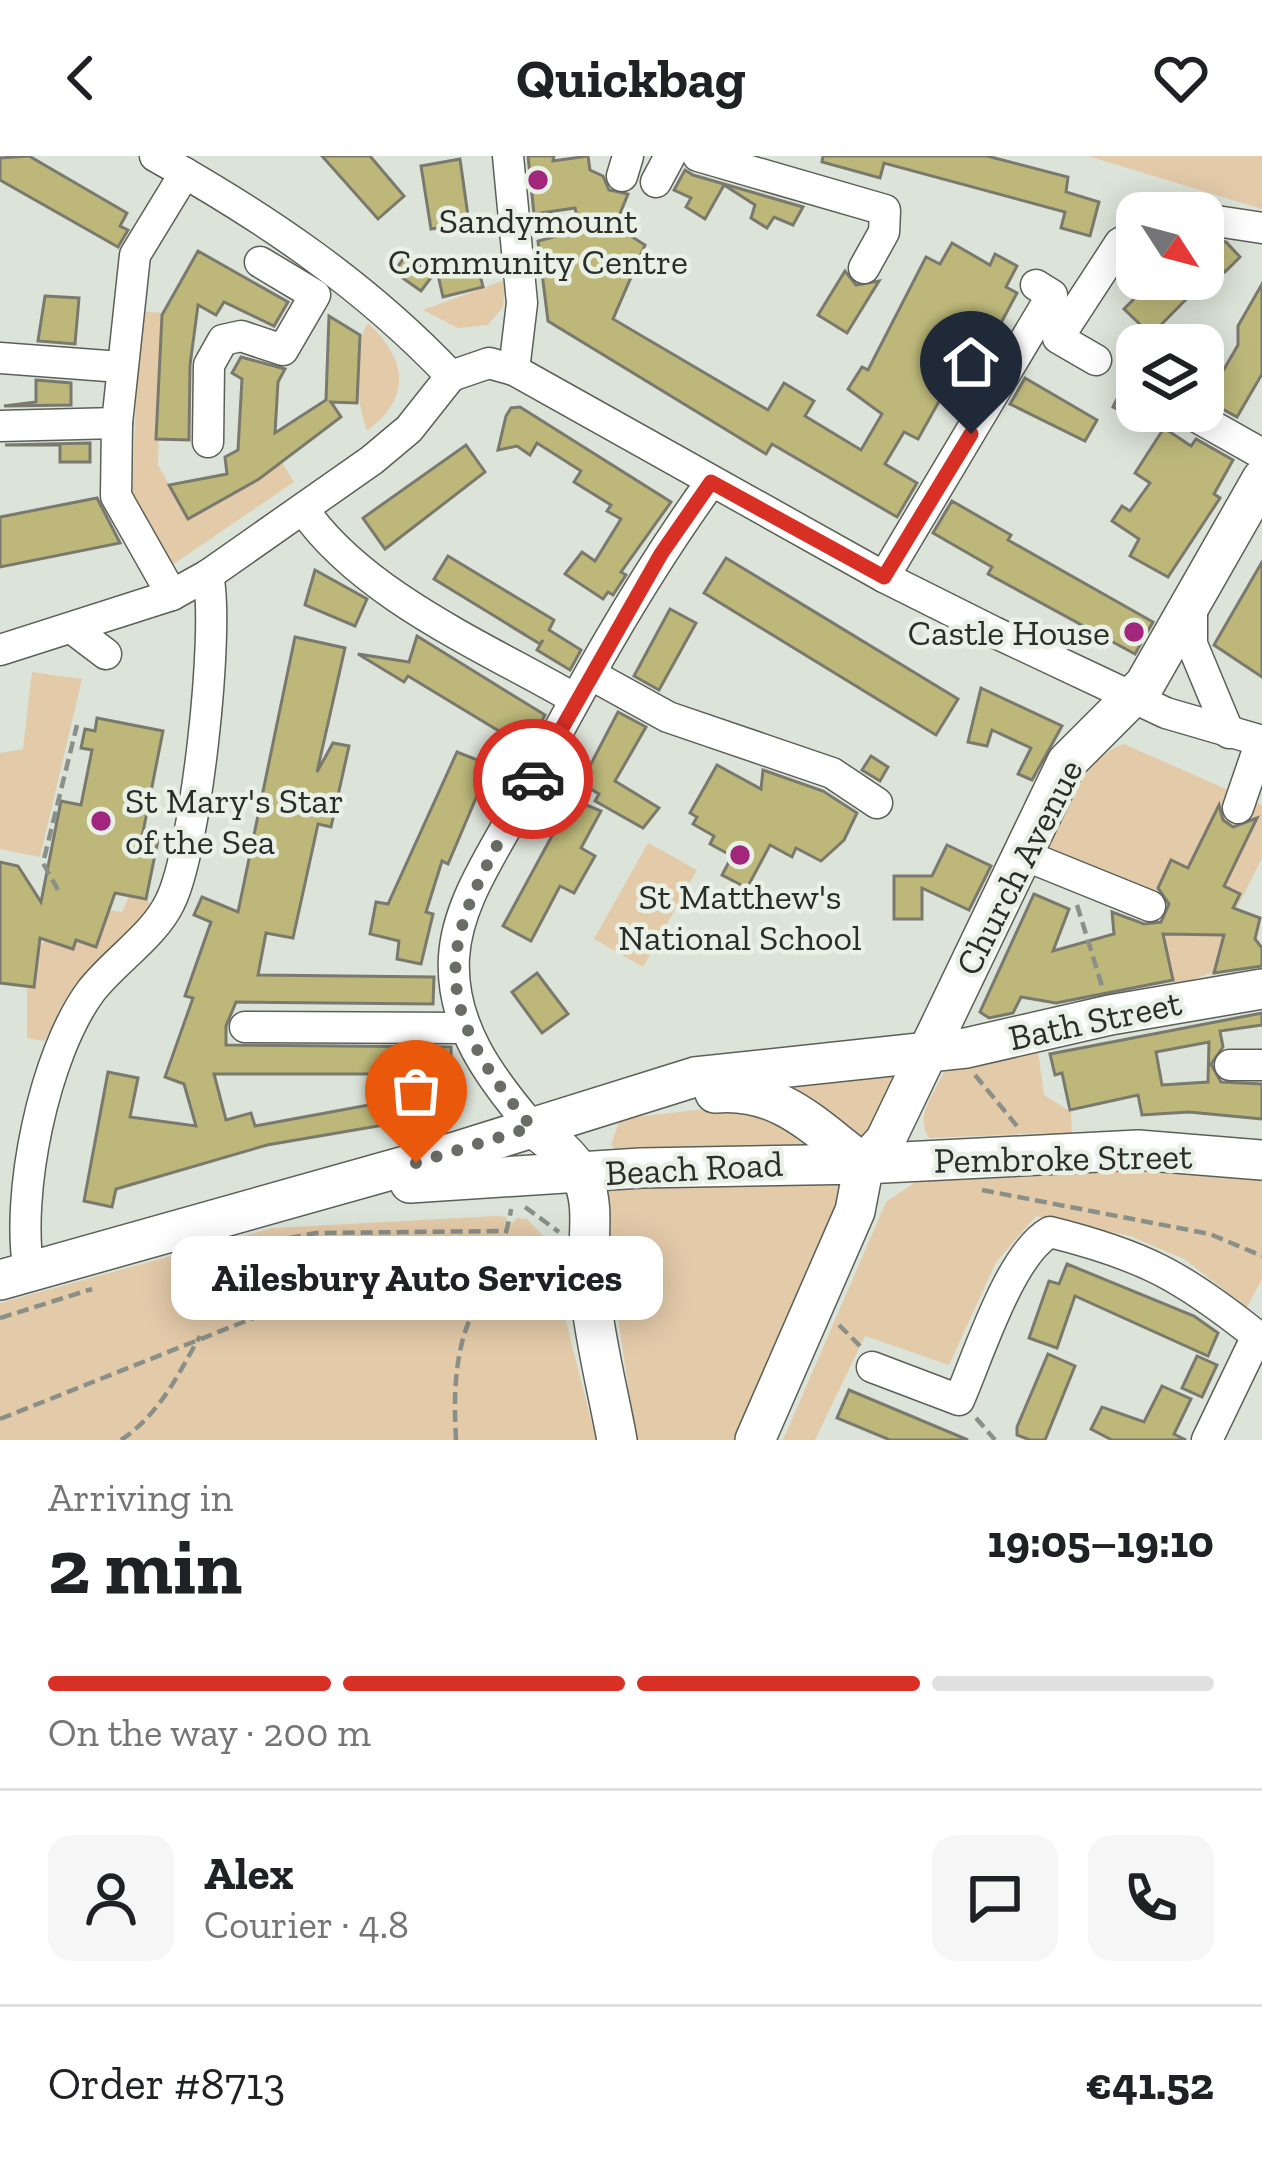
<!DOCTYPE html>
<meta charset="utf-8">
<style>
:root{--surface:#fff;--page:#f6f6f6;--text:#202124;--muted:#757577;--line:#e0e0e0;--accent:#d93025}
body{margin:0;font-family:"Zilla Slab",serif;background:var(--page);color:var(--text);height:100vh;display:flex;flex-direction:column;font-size:45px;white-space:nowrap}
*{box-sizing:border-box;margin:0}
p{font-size:39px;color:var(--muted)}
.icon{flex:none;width:66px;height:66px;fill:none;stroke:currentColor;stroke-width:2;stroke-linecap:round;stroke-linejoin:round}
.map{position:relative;height:1284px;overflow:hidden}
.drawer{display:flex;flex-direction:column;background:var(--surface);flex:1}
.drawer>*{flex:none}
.needle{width:78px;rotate:126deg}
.tools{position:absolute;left:1116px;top:36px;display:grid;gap:24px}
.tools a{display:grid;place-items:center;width:108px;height:108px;border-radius:24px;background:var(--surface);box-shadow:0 6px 30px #0003;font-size:60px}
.pin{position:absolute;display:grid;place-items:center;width:102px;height:102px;color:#fff;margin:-123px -51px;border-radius:50% 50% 50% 0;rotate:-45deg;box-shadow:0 0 12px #0007}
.pin .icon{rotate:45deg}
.courier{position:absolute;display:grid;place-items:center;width:120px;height:120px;margin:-60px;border:9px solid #d93025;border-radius:50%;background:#fff;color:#222;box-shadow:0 3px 15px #0007}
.bubble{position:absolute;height:84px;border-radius:24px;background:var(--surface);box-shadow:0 6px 30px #0003;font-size:39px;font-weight:700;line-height:84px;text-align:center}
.headline em{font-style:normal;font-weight:700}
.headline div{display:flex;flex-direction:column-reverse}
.headline{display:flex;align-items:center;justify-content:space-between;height:204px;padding:0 48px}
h1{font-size:78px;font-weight:700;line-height:90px}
.bar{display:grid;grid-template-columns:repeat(4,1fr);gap:18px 12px;align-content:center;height:144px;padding:0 48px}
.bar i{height:15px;border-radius:9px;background:var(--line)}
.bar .selected{background:var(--accent)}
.bar p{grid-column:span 4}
.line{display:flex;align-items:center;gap:30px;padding:0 48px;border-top:3px solid var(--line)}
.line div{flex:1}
.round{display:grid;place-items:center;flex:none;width:126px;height:126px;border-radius:24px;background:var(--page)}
header{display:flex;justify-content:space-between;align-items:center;height:156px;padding:0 48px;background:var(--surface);font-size:54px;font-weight:700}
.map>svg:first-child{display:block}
</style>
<header><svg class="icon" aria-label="back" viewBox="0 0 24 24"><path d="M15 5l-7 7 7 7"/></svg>Quickbag<svg class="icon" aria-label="heart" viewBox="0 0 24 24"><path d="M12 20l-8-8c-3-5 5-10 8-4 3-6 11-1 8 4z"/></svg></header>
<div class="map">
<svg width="1262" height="1284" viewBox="0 0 1262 1284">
<rect width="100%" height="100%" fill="#dce3d8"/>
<g fill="#e3caa9">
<polygon points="1088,0 1262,0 1262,53"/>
<polygon points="505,124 503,151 488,169 458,172 423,154"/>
<polygon points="140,155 162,157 158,309 188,362 282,306 294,326 172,409 132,335"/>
<path d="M368,167c39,37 44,74 -1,108 -11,-32 -17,-78 1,-108z"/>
<polygon points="32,516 82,523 40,701 0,693 0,597 23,593"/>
<path d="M1124,588l138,61v53l-38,75 -10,39 -40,14 -14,-69 -121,-64c20,-35 44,-95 85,-109z"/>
<polygon points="648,687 697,714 643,811 594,783"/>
<polygon points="129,740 146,743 152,751 67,847 44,885 27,882 27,832 34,831 39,790 46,784 72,793 76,784 95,791 107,754 122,756"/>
<path d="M1038,895l6,44 27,17 1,28 -17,1 -7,-8 -119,5c-15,-22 5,-44 15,-66z"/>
<polygon points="897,915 866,989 785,930"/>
<polygon points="738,949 819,989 618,995 611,989 620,963"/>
<polygon points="1056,1009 1254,1019 1262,1024 1262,1123 1247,1151 1184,1103 1130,1080 1036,1060 996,1106 949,1209 865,1180 815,1284 783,1284 886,1046 935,1013"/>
<polygon points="837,1023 843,1050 741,1284 636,1284 599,1032"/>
<polygon points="497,1060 506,1061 509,1071 517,1062 527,1063 545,1082 596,1284 0,1284 0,1147 273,1072"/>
</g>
<g fill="#bdb87a" stroke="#7a796e" stroke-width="3" fill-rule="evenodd">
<polygon points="29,0 127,57 120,70 128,74 118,91 0,24 0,2"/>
<polygon points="322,0 370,0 404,40 378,63"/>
<polygon points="528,0 554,0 553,5 588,0 590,14 603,20 609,34 628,38 615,70 645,89 613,163 768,254 784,227 814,245 805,260 861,294 882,258 848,233 862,211 868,214 926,101 940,108 952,87 990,109 995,98 1017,110 1006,131 1017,137 976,214 961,206 918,283 904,276 885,308 917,327 897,361 772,288 766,298 548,165 538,85 580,74 575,52 534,58"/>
<polygon points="823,0 987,0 1068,21 1066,36 1099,46 1090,80 1061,72 1065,56 884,7 880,22 822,6"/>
<polygon points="460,3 469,67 431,73 421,10"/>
<polygon points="685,14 693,19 803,51 793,69 774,61 767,72 751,62 755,49 724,29 705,63 686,51 691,42 674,34"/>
<polygon points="1210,84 1226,86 1240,101 1225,116 1219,110 1151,179 1124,153 1154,123 1203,123 1203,91"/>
<polygon points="198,95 288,146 274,170 224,146 216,159 198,149 190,209 189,284 156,283 162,159"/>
<polygon points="406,99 433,119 421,135 394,116"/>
<polygon points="475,100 483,131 443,141 436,110"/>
<polygon points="845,115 856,129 879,125 847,177 818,159"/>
<polygon points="1262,128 1262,218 1237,261 1206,244 1238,189 1238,170"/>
<polygon points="45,140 79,142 75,188 38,185"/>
<polygon points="329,160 360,179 357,247 331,246 341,261 259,323 188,363 169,329 227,318 225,301 238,294 242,223 232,217 241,201 285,213 278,226 275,277 326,244"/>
<polygon points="1137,202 1137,262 1113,251"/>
<polygon points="1025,222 1097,264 1085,285 1010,248"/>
<polygon points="36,224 71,227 71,249 4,250 36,246"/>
<polygon points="520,251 671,346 621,416 626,419 613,439 608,436 603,443 565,418 582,396 595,405 621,363 607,355 611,349 574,326 581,315 537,287 530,299 517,290 498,294 506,260 511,252"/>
<polygon points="1164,272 1191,290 1196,283 1233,304 1214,338 1220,342 1168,421 1130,400 1139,383 1112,365 1122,350 1130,355 1150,327 1135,317"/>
<polygon points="90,287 90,306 60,306 60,289 5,289"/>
<polygon points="466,289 485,316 385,393 363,362"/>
<polygon points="97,342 120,387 0,411 0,361"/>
<polygon points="952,345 1011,379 1008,384 1153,466 1135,498 988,418 992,411 933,377"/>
<polygon points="448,400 554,464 549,474 581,494 570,514 537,494 543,484 540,488 434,423"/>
<polygon points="726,402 958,543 936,579 704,437"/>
<polygon points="1262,406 1262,521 1214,489"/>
<polygon points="315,414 367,443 355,470 305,449"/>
<polygon points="670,453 696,467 659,534 634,520"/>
<polygon points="417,480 545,559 527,592 408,520 404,526 358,498 409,506"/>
<polygon points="295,481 345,492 317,616 333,587 349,590 331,671 318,668 293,782 266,777 258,819 434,821 433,848 236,846 226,870 226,889 451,891 451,927 383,918 214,918 226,964 251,957 255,970 439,936 443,973 408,984 407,965 267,989 116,1033 112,1051 84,1045 108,916 138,922 130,961 196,970 184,928 165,921 193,842 185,840 211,766 194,759 202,741 238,756"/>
<polygon points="981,532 1062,570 1032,624 1018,618 1031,592 992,574 987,590 968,586"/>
<polygon points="618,556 646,571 615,625 659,652 643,672 595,645 599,638 581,627"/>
<polygon points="97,562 163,575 142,681 158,684 146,743 115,737 96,791 76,784 73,793 40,782 34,831 0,827 0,706 18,710 41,746 61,645 81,649 92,594 81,592 85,573 95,575"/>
<polygon points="457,596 490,609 448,708 442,705 426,756 433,758 421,808 397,803 399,785 370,778 376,746 388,748"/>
<polygon points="871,600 888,611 880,625 862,614"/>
<polygon points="717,609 761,633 763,614 823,635 857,657 844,684 821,705 796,692 792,701 770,689 747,732 722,719 732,700 710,688 714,680 693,668 697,661 690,657"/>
<polygon points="572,643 601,655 581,692 595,700 574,737 560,730 531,785 503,770"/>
<polygon points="1219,649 1223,664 1233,671 1257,662 1224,730 1240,738 1233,752 1260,762 1255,783 1262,792 1262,810 1214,817 1224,779 1163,778 1173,824 1056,847 1021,841 1013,857 989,862 980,856 1034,738 1069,753 1053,795 1114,778 1112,756 1144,768 1161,766 1169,748 1158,732 1171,704 1188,712"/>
<polygon points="947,689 991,710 969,754 922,732 922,763 894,763 894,720 932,720"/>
<polygon points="537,817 568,858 542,877 512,836"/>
<path d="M1262,857v12l-42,6 3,16 -12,17 10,18 41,2v35l-73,-7 -47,3 -4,-20 -68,15 -8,-37 -7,2 -5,-21zM1209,886l-1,40 -46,3 -6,-33z"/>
<polygon points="1067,1108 1194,1160 1218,1177 1208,1200 1075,1140 1057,1192 1029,1182 1049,1125 1059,1128"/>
<polygon points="1048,1198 1075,1210 1045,1284 1030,1284 1017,1279 1017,1271"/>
<polygon points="1197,1200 1217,1209 1202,1241 1182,1232"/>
<polygon points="1162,1230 1191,1243 1174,1278 1186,1284 1112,1284 1091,1273 1102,1251 1144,1266"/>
<polygon points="849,1234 968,1284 890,1284 837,1262"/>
</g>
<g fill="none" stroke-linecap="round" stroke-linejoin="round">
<g stroke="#5a6057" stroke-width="33">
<g id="minor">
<path d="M155,0c109,61 210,129 296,220"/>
<polyline points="508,0 522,147 514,214"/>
<polyline points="698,0 885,54 884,76 864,112"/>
<polyline points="622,20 628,0"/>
<polyline points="656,26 670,0"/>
<polyline points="1203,63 1262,72"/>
<polyline points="0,202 121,211"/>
<polyline points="1096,204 1058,182 1120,87 1137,78"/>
<polyline points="451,220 489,207 514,214 884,421 994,476 1166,557 1262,585"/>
<polyline points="1186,255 1262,298"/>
<polyline points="0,270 117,267"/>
<polyline points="208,286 209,209 223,184 241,180 283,194 315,139 260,106"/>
<path d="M303,353c59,86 182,138 272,190"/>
<polyline points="884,421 1052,139 1036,129"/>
<polyline points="172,439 116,340 117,267 135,99 185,17"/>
<polyline points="1192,447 1192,488 1229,577"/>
<polyline points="73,473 106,498"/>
<polyline points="0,494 172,439 208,419 372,304 409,273 451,220"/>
<polyline points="590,518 668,561 832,617 877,647"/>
<polyline points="1238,652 1261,585"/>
<polyline points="1019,697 1150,750"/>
<polyline points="245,871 466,872"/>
<polyline points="1230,909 1262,909"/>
<path d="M532,971c-41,-48 -82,-102 -78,-170 3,-54 40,-105 64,-151 59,-111 119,-222 193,-324"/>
<path d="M29,1116c-14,-76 15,-218 62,-281 23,-30 63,-55 79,-89 26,-51 50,-272 38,-327"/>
<path d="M872,1211l87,33c19,-43 51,-146 91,-168 93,23 132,44 207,104l-50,104"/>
</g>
</g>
<g stroke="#5a6057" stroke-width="42">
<g id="major">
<path d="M715,937c66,-6 101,36 149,71"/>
<path d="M532,971c81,55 51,85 58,165 5,49 18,99 27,148"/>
<polyline points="410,1027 641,1012 864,1008 1138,994 1262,1004"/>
<polyline points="0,1124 455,996 695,921 966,892 1110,859 1262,833"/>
<polyline points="755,1284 855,1055 864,1008 885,985 1067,606 1145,528 1262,323"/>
</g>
</g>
<g stroke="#8a8f87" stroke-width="4.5" stroke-dasharray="12 6" stroke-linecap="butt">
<polyline points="58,734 43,707 77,569"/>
<polyline points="1077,749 1102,830"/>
<polyline points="975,919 1017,970"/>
<polyline points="982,1034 1210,1078 1262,1100"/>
<polyline points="525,1051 559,1076"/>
<polyline points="236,1092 316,1077 508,1075"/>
<polyline points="0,1162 92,1133"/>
<polyline points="839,1169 860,1190"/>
<polyline points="976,1262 995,1284"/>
<polyline points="0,1263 256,1161 429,1118 500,1091"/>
<path d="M121,1284c38,-25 57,-65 79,-104"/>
<path d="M456,1284c-2,-36 -2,-70 8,-105 14,-43 41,-82 47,-126"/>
</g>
<use href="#minor" stroke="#fff" stroke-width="30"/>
<use href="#major" stroke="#fff" stroke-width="39"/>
</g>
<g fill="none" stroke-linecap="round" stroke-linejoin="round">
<path stroke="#696d66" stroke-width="12" stroke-dasharray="0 21.6" d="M416,1007l116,-36c-123,-144 -79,-200 1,-348"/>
<polyline stroke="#d93025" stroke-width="15" points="533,623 661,398 711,326 884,421 971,278"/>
</g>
<g fill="#a1267c" stroke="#e9f0e5" stroke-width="4.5">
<circle cx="538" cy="24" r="12"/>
<circle cx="1134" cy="476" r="12"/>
<circle cx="101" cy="665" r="12"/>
<circle cx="740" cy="699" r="12"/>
</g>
<g text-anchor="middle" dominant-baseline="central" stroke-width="9" stroke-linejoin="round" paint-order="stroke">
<g font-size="36" fill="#2b2d29" stroke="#e9f0e5">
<text x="538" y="64">Sandymount<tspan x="538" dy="41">Community Centre</tspan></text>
<text x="1110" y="476" text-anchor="end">Castle House</text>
<text x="125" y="644" text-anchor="start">St Mary's Star<tspan x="125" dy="41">of the Sea</tspan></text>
<text x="740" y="740">St Matthew's<tspan x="740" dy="41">National School</tspan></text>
</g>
<g font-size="36" fill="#2b2d29" stroke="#e9f0e5">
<text transform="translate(1019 711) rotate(-63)">Church Avenue</text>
<text transform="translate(1095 864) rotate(-12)">Bath Street</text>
<text transform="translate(1063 1002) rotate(-1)">Pembroke Street</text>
<text transform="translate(694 1012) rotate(-3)">Beach Road</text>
</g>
</g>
</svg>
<div class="tools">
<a><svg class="needle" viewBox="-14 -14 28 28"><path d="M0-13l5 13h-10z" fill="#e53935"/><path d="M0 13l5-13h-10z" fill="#757577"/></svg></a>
<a><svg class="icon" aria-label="layers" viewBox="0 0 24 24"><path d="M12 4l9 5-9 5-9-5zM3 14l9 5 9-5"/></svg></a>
</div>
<div class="pin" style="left:416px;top:1007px;background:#ea580c"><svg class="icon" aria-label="bag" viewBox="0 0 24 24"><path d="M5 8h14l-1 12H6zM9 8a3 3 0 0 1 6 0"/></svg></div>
<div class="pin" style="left:971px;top:278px;background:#1f2937"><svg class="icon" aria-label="home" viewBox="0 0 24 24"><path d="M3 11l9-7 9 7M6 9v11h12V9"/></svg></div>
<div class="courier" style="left:533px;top:623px"><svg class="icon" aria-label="car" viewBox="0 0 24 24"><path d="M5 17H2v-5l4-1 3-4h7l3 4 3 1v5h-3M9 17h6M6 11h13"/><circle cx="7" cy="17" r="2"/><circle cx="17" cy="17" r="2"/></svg></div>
<div class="bubble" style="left:171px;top:1080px;width:492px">Ailesbury Auto Services</div>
</div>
<section class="drawer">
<div class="headline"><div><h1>2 min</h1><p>Arriving in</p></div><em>19:05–19:10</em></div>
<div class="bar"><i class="selected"></i><i class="selected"></i><i class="selected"></i><i></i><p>On the way · 200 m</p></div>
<div class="line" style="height:216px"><a class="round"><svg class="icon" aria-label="person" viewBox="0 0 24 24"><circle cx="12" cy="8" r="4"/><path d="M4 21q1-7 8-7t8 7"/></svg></a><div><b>Alex</b><p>Courier · 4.8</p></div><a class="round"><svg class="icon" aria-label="chat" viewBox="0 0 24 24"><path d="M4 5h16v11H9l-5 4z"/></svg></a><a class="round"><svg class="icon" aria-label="phone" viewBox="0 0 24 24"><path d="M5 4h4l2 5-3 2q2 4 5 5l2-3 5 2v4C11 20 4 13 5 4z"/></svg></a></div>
<div class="line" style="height:156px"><div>Order #8713</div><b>€41.52</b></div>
</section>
